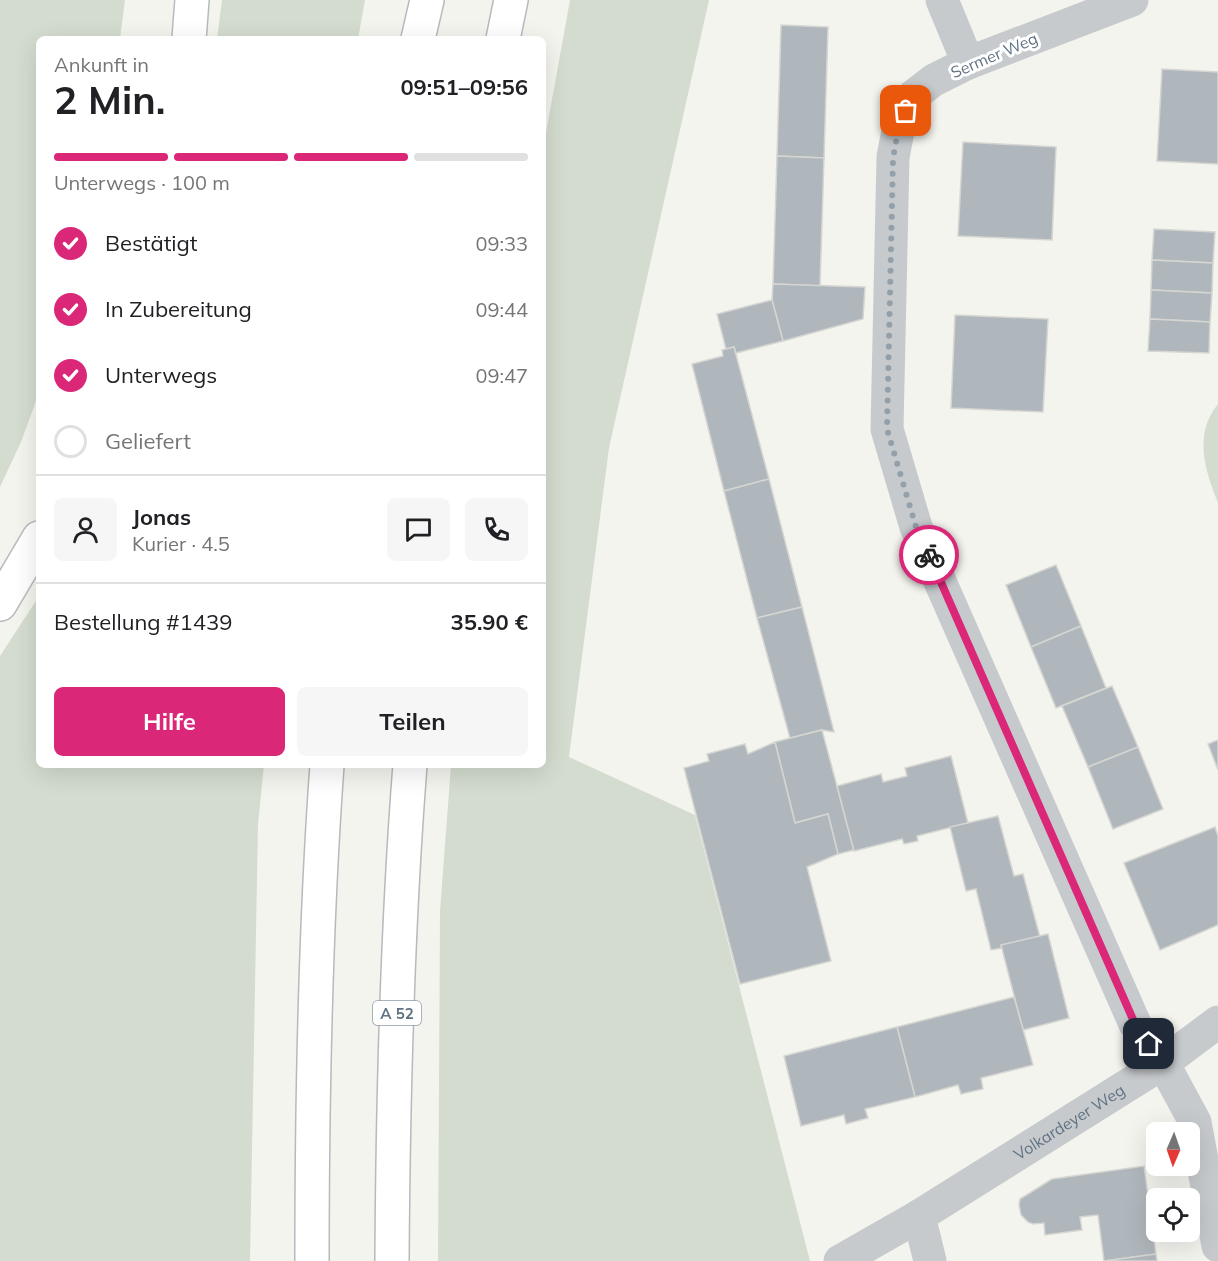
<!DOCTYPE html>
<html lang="de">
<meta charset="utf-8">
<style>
:root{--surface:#fff;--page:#f6f6f6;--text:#202124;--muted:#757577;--line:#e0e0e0;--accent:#db2777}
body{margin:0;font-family:Mulish,sans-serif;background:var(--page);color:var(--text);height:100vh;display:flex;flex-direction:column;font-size:22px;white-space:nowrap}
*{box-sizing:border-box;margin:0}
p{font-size:20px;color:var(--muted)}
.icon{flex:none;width:33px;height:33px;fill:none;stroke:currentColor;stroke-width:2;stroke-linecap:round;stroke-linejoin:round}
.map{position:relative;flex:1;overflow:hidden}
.drawer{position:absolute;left:36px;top:36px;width:510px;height:732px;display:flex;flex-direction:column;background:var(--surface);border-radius:9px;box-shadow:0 6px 24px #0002}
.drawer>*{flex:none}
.needle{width:39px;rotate:182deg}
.tools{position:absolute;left:1146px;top:1122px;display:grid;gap:12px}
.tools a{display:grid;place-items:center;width:54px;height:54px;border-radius:9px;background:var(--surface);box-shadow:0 6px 24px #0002;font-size:30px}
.pin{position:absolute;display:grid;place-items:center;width:51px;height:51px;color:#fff;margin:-26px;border-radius:12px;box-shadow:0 3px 9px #0006}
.courier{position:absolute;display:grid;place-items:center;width:60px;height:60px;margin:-30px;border:4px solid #db2777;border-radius:50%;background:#fff;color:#222;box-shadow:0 2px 8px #0007}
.headline em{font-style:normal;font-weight:700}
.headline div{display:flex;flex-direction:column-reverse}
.headline{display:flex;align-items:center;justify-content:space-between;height:102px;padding:0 18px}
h1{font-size:39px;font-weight:700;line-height:45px}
.bar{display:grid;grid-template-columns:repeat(4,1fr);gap:9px 6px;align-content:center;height:72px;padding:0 18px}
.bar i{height:8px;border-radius:4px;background:var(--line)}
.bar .active{background:var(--accent)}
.bar p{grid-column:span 4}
.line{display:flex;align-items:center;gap:15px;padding:0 18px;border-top:2px solid var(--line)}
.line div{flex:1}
.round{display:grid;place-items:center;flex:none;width:63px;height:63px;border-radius:9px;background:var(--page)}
ol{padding:0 18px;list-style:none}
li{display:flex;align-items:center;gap:18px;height:66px}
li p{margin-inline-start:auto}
li .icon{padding:6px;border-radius:50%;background:var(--accent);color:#fff;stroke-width:4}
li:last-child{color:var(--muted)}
li i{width:33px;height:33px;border:3px solid var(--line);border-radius:50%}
.action{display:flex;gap:12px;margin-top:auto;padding:12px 18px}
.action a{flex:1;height:69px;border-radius:9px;background:var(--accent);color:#fff;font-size:24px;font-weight:700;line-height:69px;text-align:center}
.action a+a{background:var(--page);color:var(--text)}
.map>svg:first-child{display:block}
</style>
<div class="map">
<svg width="1218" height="1261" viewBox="0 0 1218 1261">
<rect width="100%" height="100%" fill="#f4f4ef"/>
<g fill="#d4dccf">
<polygon points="0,0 125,0 120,39 39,39 39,393 21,442 0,487"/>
<polygon points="222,0 365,0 358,39 217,39"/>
<polygon points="570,0 709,0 609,448 569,757 695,815 810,1261 438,1261 440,911 451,765 543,765 543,149"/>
<path d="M1218,404v99c-13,-33 -25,-68 0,-99z"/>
<polygon points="39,596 39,765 264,765 258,824 250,1261 0,1261 0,656"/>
</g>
<g fill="#b0b7bc" stroke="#d5d5d2" stroke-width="1.5">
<polygon points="781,25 828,27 824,158 777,156"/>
<polygon points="1162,69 1218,72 1218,164 1157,161"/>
<polygon points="963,142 1056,147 1052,240 958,236"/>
<polygon points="777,156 824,158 820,286 773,284"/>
<polygon points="1154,229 1215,232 1213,263 1152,260"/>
<polygon points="1152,260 1213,263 1212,293 1151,290"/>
<polygon points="773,284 865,287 863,319 783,341 772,300"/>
<polygon points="1151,290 1212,293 1210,322 1150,319"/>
<polygon points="772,300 783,341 736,353 734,347 726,349 717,314"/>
<polygon points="955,315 1048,319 1043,412 951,408"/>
<polygon points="1150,319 1210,322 1209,353 1148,351"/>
<polygon points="734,347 769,479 724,491 692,364 723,356 722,350"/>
<polygon points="769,479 802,607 757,618 724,491"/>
<polygon points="1056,565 1081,626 1031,647 1006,585"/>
<polygon points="802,607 834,732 822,730 790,738 757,618"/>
<polygon points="1081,626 1106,688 1056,708 1031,647"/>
<polygon points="1112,686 1138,747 1088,767 1062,706"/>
<polygon points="822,730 854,850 838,854 828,814 795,823 775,742"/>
<polygon points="1218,740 1218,770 1208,744"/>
<polygon points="775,742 795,823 828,814 838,854 807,867 831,961 740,984 684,768 709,761 707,754 745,744 748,754"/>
<polygon points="1138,747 1163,809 1113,829 1088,767"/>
<polygon points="951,756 968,823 917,836 918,841 904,844 902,839 854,851 837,786 881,774 883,782 907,776 905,768"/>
<polygon points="998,816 1014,876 1023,874 1040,937 1001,945 1002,948 991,950 976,889 966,891 950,827"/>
<polygon points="1215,827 1218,836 1218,925 1160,950 1124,863"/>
<polygon points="1048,934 1069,1018 1023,1030 1001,945"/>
<polygon points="1014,997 1033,1065 981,1078 983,1089 961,1094 958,1085 915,1097 897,1027"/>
<polygon points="897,1027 915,1097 865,1109 868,1118 846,1124 844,1115 801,1126 784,1056"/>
<polygon points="1144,1166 1156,1254 1104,1261 1098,1215 1080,1217 1082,1230 1045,1235 1044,1223 1033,1224 1028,1222 1021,1215 1019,1205 1020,1199 1052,1179"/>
<polygon points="1156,1254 1157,1261 1104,1261"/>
</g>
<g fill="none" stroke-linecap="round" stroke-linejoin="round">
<g stroke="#b7bbbe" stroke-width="36">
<g id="major">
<polyline points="189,39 192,0"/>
<polyline points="0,604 39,538"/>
</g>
</g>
<g stroke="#b7b9bc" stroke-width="36">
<g id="highway">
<polyline points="418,39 427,0"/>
<polyline points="503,39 511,0"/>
<path d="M312,1261c0,-165 3,-331 15,-496"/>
<path d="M392,1261c1,-166 5,-331 18,-496"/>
</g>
</g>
<g stroke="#c7cacd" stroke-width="33">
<polyline points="942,0 968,63"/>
<polyline points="1132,0 968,63 934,80 913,96 899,126 893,157 887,429 916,527 1135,1024 1163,1063 1195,1122 1218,1246"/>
<polyline points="919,1216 930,1261"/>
<path id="s1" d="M840,1261l79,-45 244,-153 55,-41"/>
</g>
<use href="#major" stroke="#fff" stroke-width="33"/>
<use href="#highway" stroke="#fff" stroke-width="33"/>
</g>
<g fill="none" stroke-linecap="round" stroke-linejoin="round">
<polyline stroke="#94a0a9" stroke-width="6" stroke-dasharray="0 10.8" points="906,111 899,126 893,158 887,429 916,527 929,555"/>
<polyline stroke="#db2777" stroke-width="8" points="929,555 1135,1024 1149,1044"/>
</g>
<g text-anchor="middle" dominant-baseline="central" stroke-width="6" stroke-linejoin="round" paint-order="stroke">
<rect fill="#fff" stroke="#909ca8" stroke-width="1.5" x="373" y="1001" width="48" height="24" rx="4.5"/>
<g font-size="15" font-weight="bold" fill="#607283">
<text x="397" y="1013">A 52</text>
</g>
<g font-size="16" fill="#607283" stroke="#fff">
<text transform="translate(994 55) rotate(-23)">Sermer Weg</text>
<text stroke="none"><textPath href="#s1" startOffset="268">Volkardeyer Weg</textPath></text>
</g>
</g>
</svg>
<div class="tools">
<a><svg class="needle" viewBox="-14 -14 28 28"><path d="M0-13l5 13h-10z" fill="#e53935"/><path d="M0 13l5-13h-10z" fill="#757577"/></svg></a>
<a><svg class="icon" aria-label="locate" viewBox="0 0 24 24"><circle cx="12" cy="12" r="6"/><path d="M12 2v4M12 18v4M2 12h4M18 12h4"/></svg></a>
</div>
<div class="pin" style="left:906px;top:111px;background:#ea580c"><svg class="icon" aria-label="bag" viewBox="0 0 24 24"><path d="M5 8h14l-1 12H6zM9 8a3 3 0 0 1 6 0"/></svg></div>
<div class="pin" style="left:1149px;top:1044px;background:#1f2937"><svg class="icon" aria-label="home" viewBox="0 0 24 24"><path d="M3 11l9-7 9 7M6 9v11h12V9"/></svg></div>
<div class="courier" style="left:929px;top:555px"><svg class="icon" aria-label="bike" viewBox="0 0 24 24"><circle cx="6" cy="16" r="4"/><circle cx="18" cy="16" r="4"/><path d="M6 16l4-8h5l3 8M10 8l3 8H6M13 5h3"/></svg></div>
<section class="drawer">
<div class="headline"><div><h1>2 Min.</h1><p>Ankunft in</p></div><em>09:51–09:56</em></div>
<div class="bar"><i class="active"></i><i class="active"></i><i class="active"></i><i></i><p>Unterwegs · 100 m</p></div>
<ol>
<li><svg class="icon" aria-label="check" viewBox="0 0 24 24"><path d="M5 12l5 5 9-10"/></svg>Bestätigt<p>09:33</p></li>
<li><svg class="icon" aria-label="check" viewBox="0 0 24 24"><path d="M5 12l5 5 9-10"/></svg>In Zubereitung<p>09:44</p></li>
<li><svg class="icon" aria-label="check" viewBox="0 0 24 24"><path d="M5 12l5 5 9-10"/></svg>Unterwegs<p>09:47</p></li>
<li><i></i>Geliefert</li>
</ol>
<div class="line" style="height:108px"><a class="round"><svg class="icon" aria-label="person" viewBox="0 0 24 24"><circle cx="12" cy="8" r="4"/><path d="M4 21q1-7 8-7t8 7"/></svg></a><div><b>Jonas</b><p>Kurier · 4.5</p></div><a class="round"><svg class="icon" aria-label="chat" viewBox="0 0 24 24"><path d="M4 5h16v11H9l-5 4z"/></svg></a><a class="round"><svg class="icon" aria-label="phone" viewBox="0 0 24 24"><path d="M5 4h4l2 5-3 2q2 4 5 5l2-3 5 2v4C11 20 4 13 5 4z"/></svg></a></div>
<div class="line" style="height:78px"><div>Bestellung #1439</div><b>35.90 €</b></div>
<div class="action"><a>Hilfe</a><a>Teilen</a></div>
</section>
</div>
